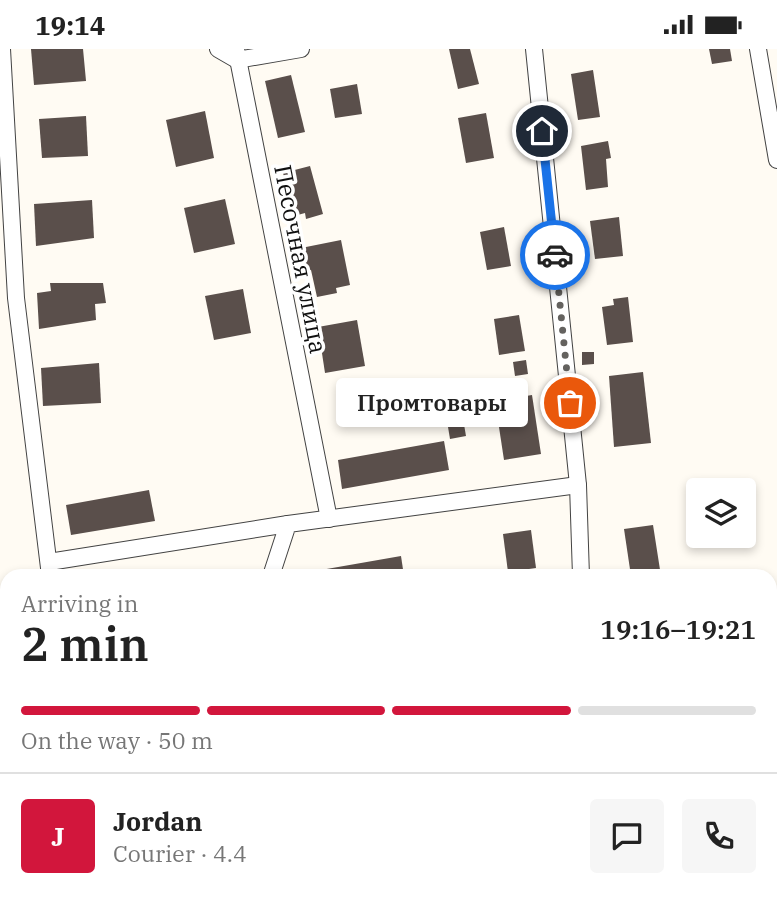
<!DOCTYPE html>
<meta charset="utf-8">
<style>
:root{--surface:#fff;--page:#f6f6f6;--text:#222;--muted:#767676;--line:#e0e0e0;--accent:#d2163c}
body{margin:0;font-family:"IBM Plex Serif",serif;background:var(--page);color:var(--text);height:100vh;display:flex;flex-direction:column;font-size:26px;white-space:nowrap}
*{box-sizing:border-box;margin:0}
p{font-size:23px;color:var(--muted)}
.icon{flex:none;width:38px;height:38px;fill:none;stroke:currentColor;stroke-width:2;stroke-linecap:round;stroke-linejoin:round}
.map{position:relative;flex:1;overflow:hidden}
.side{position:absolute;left:0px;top:520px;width:777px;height:345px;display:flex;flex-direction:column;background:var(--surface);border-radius:21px 21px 0 0;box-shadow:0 4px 10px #0003}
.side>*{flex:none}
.fabs{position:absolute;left:686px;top:429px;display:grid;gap:14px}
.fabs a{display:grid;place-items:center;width:70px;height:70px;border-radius:7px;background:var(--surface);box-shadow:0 4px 10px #0003;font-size:35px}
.pin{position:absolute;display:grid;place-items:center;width:60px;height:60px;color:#fff;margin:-30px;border:4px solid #fff;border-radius:50%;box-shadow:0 2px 7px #0007}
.courier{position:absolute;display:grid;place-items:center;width:70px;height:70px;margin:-35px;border:5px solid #1a73e8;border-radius:50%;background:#fff;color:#222;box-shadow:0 2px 9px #0007}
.bubble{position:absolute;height:49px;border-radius:7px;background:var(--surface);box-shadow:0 4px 10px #0003;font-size:23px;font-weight:600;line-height:49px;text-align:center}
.overview em{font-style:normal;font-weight:600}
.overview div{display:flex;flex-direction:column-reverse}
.overview{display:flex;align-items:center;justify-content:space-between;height:119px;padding:0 21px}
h1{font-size:46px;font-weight:600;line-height:52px}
.bar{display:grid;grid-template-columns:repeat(4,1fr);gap:10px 7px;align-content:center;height:84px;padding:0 21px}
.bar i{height:9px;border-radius:5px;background:var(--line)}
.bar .on{background:var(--accent)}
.bar p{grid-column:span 4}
.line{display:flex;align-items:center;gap:18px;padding:0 21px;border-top:2px solid var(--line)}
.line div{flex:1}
.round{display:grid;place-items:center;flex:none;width:74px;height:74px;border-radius:7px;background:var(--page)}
.status{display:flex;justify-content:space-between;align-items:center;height:49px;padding:0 35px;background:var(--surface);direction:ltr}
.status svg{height:19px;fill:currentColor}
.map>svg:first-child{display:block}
</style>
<div class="status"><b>19:14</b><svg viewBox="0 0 49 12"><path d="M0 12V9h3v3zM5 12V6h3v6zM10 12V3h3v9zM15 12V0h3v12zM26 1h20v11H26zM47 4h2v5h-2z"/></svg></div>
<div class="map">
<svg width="777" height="864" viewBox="0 0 777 864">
<rect width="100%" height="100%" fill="#fffbf3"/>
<g fill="#5a4f4b">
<polygon points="31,0 83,0 86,32 34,36"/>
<polygon points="449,0 470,0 479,35 458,40"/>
<polygon points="709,0 730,0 732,12 712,15"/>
<polygon points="593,21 600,68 578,71 571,25"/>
<polygon points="291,26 305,83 278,89 265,32"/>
<polygon points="357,35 362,65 335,69 330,40"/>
<polygon points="205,62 214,109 176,118 166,71"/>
<polygon points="486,64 494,109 466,114 458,69"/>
<polygon points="86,67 88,107 42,109 39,70"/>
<polygon points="608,92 611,109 606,110 608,138 586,141 581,97"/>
<polygon points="310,117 323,165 306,170 305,164 294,167 283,124"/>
<polygon points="225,150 235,195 194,204 184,159"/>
<polygon points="92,151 94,189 36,197 34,155"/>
<polygon points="619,168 623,207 595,210 590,172"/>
<polygon points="504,178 511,217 487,221 480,183"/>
<polygon points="341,191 350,236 336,239 337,244 317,248 311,221 305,222 301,199"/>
<polygon points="50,234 103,234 106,254 95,255 96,271 39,280 37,244 51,242"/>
<polygon points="243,240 251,284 214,291 205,247"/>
<polygon points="628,248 633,293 607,296 602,258 614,256 613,250"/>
<polygon points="519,266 525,302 499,306 494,270"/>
<polygon points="357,271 365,317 325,324 318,278"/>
<polygon points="582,303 594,303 594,315 582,316"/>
<polygon points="526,311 528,325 515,327 513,313"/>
<polygon points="99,314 101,354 43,357 41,319"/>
<polygon points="643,323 651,394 614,398 609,327"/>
<polygon points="532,346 541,405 504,411 495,352"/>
<polygon points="462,364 466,387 450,390 446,366"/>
<polygon points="444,392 449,421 342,440 338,411"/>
<polygon points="149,441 155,472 71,486 66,456"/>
<polygon points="653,476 661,527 631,527 624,480"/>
<polygon points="531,481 536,519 508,523 503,485"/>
<polygon points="401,507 404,527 298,527 298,525"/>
<rect x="770" y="558" width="7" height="29"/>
<polygon points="770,688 772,688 777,725 777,744 770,745"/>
<polygon points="7,735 7,753 0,755 0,736"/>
<polygon points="777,777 777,831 770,832 770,778"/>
<polygon points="7,806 7,834 0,835 0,807"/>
<rect x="444" y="858" width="77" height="6"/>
</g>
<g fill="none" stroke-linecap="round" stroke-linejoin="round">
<g stroke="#434343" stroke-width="18">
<g id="minor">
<polyline points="2,0 16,249 50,527"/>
<polyline points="218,0 237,11 301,0"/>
<polyline points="236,0 329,470"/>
<polyline points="534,0 578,436 581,527"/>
<polyline points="758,0 777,111"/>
<polyline points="49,513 288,475"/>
<polyline points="271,527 288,475 578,436"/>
<polyline points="206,858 209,864"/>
<polyline points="589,858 589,864"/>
<polyline points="757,858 758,864"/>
<polyline points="233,864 233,858"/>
</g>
</g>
<use href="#minor" stroke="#fff" stroke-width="16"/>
</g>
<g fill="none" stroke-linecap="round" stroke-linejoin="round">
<polyline stroke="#64625f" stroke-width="7" stroke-dasharray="0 12.6" points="555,206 570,354"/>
<polyline stroke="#1a73e8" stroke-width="9" points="542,82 555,206"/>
</g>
<g text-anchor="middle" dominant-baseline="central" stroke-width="7" stroke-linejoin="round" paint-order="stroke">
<g font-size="24" fill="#101010" stroke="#fff">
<text transform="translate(301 210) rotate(79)">Песочная улица</text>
</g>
</g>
</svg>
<div class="fabs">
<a><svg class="icon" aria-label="layers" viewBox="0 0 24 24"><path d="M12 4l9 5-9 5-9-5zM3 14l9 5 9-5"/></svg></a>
</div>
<div class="pin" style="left:570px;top:354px;background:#ea580c"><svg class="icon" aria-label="bag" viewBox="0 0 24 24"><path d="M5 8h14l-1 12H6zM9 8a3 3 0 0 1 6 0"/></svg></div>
<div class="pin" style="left:542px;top:82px;background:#1f2937"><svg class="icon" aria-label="home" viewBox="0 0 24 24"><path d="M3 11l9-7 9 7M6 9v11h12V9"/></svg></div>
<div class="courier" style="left:555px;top:206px"><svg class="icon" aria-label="car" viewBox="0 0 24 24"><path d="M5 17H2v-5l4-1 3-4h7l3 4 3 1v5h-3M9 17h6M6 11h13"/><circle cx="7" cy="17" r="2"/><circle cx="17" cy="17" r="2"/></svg></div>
<div class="bubble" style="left:336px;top:329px;width:192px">Промтовары</div>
<section class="side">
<div class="overview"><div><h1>2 min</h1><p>Arriving in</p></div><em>19:16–19:21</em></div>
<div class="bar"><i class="on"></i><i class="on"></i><i class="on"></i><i></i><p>On the way · 50 m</p></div>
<div class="line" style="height:126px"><b class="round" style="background:var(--accent);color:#fff">J</b><div><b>Jordan</b><p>Courier · 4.4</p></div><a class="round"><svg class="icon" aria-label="chat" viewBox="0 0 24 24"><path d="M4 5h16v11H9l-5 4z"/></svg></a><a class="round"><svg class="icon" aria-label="phone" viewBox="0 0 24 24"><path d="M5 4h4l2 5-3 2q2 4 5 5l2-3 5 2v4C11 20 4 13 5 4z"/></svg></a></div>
</section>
</div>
